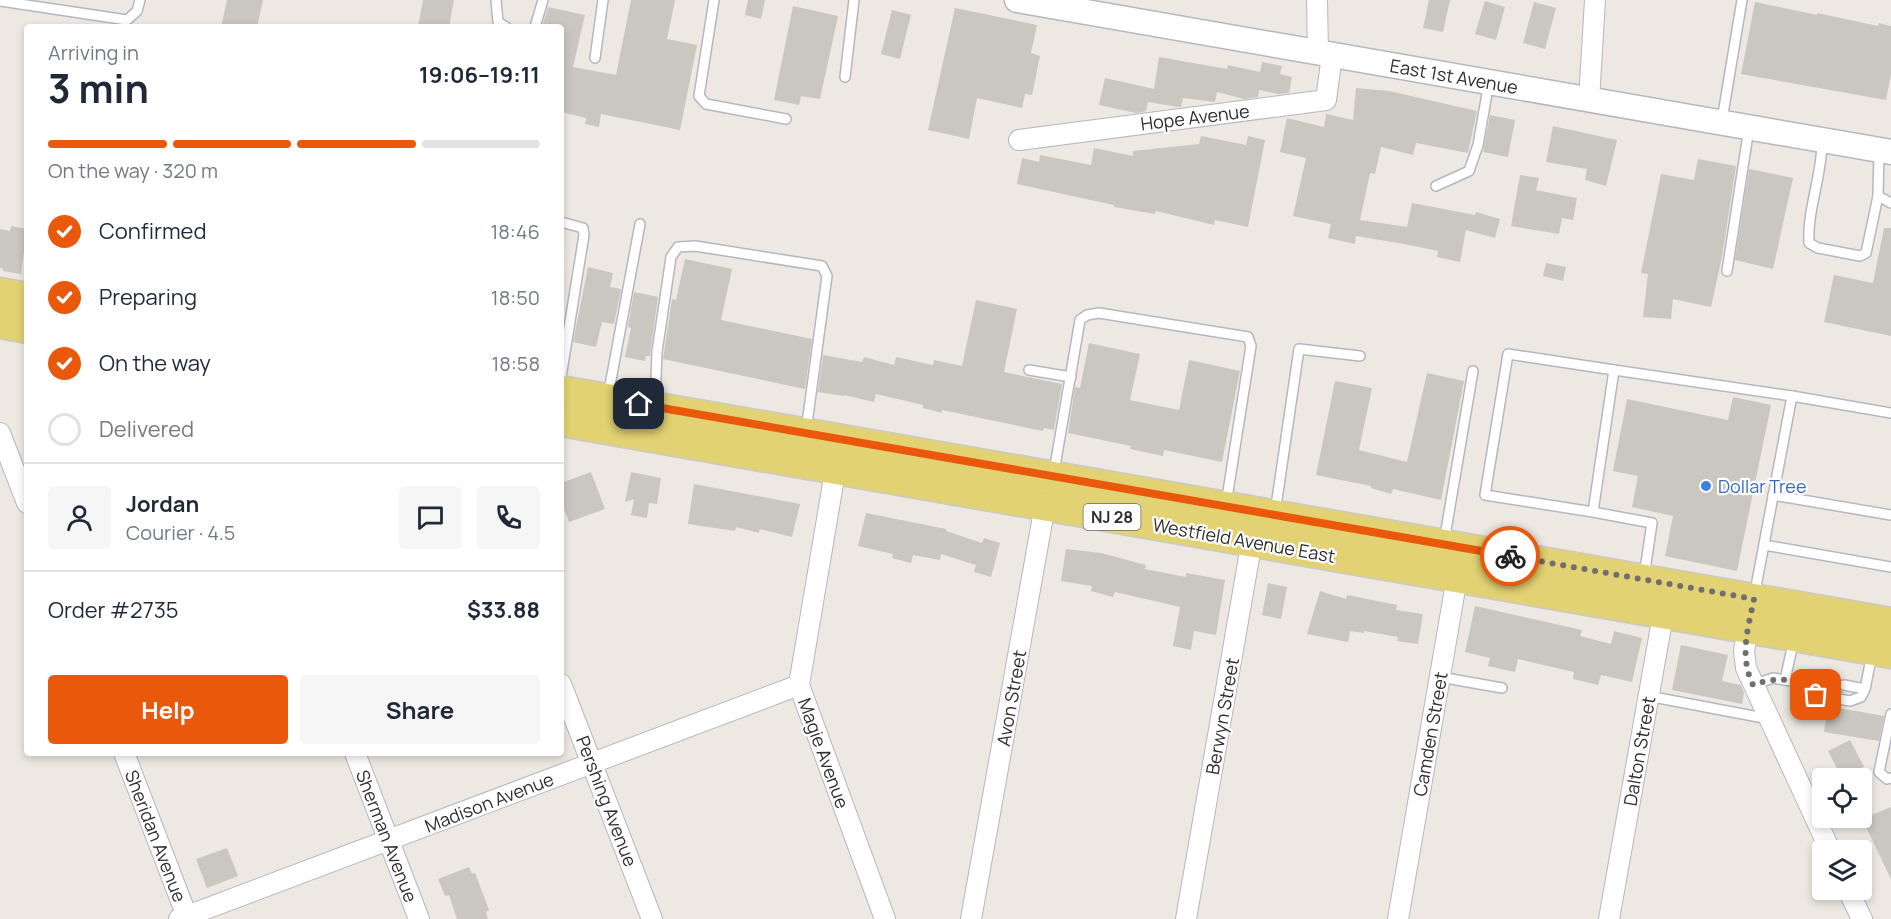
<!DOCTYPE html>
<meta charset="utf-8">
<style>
:root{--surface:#fff;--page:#f6f6f7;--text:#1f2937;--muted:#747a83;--line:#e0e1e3;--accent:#ea580c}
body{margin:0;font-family:Manrope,sans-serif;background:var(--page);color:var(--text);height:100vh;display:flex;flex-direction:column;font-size:22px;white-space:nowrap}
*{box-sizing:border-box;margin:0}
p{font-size:20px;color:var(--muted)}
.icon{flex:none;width:33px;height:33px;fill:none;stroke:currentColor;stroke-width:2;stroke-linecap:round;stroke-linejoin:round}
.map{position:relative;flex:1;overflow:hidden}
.details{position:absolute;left:24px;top:24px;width:540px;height:732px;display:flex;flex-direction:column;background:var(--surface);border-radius:6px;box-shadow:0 3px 9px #0003}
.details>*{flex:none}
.tools{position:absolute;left:1812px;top:768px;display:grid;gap:12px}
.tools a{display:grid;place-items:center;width:60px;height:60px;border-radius:6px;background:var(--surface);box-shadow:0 3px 9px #0003;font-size:30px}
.pin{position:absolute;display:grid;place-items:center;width:51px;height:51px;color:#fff;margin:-26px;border-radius:12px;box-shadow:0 3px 9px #0006}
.courier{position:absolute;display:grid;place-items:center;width:60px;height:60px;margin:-30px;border:4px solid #ea580c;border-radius:50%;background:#fff;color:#222;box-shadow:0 2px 8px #0007}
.overview em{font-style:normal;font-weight:700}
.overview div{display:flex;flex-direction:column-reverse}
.overview{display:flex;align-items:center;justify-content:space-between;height:102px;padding:0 24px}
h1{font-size:39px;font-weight:700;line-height:45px}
.bar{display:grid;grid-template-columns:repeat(4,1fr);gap:9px 6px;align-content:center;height:72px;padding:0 24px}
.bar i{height:8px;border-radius:4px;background:var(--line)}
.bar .selected{background:var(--accent)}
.bar p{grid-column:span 4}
.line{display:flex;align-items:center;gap:15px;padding:0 24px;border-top:2px solid var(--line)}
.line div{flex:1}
.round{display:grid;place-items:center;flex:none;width:63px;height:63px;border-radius:6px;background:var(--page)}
ol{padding:0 24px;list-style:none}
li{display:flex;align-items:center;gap:18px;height:66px}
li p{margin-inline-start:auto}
li .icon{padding:6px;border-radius:50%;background:var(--accent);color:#fff;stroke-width:4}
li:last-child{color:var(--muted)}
li i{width:33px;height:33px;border:3px solid var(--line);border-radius:50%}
.primary-button{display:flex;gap:12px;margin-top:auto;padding:12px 24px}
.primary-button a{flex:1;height:69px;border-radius:6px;background:var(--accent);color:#fff;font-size:24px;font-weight:700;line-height:69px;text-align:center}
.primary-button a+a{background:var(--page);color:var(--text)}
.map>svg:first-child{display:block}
</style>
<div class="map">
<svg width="1891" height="919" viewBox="0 0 1891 919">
<rect width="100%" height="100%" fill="#ede9e2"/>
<g fill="#cac7c0">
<polygon points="227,0 263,0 257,27 221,27"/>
<polygon points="423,0 454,0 449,27 418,27"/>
<polygon points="631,0 675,0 667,39 697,45 680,130 601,114 599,127 585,124 586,118 561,112 561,27 542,27 548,7 585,15 573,67 616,75"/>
<polygon points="748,0 765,0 761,19 745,15"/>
<polygon points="1429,0 1450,0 1443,32 1423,28"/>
<polygon points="1485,1 1505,7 1496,40 1475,34"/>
<polygon points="1534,2 1556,8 1545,49 1523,43"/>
<polygon points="1755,2 1817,15 1817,13 1878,26 1879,23 1891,26 1891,74 1886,100 1741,74"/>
<polygon points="793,6 838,16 820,99 801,96 799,105 774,100"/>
<polygon points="955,8 1037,25 1031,53 1040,56 1032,95 1025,94 1022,108 977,98 969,139 928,130"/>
<polygon points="892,10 911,15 900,59 881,54"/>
<polygon points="1159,57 1227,69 1228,65 1260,72 1262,62 1282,66 1280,74 1292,77 1289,93 1278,94 1259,90 1258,97 1244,99 1217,92 1215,102 1183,98 1181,107 1178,107 1148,102 1146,111 1136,113 1099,105 1105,78 1154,89"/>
<polygon points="1356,88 1389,91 1477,111 1468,153 1416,143 1413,155 1381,147 1375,174 1370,173 1360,220 1407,227 1412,203 1475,215 1476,212 1500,219 1495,238 1466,230 1460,262 1437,257 1438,251 1404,244 1356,236 1355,244 1328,238 1331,224 1293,216 1306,158 1280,152 1287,118 1324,127 1326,114 1353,120"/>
<polygon points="1490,115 1515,120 1508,157 1483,152"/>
<polygon points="1553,126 1617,140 1606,186 1585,180 1587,169 1546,162"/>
<polygon points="1201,136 1246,145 1248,136 1265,140 1248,227 1215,220 1214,225 1156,211 1155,214 1114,207 1114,205 1017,184 1022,158 1039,162 1040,155 1091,165 1094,148 1133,156 1133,151 1199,144"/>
<polygon points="1698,159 1736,166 1722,257 1711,307 1673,299 1671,319 1643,317 1648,274 1641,273 1661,174 1694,180"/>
<polygon points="1749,169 1793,178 1773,269 1735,260"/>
<polygon points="1520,175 1539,178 1536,190 1577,198 1573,220 1562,218 1559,234 1511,226"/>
<polygon points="11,226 27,229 21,274 3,271 3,268 0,268 0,229 10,231"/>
<polygon points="1884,228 1891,228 1891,336 1824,322 1834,275 1873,283"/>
<polygon points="685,259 732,269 721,320 812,339 805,389 663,359 672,299 676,300"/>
<polygon points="1546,263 1566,267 1563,281 1543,276"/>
<polygon points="588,267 613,273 610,287 621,289 614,324 602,322 596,347 573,342"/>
<polygon points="634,292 658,297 650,356 646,356 645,361 625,357 631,328 628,327"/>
<polygon points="976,300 1017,309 1004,372 1062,384 1054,430 1044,428 1043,431 942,410 942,413 923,408 923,405 876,394 874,402 844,395 844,396 818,392 823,355 862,362 864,357 894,365 896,357 933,365 934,360 962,366"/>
<polygon points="1089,343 1140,354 1130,400 1179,410 1189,360 1240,371 1222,462 1164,450 1163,456 1130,449 1131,446 1068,433 1075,387 1080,388"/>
<polygon points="1427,373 1464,381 1441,500 1393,489 1391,494 1371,488 1371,486 1316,475 1335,381 1372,388 1359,450 1407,462"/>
<polygon points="1733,397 1771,405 1737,571 1665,556 1673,516 1632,507 1638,476 1613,471 1627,399 1728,420"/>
<polygon points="591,472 605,509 569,522 564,509 561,510 561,483"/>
<polygon points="631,472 661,478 657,504 649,503 647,518 631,515 634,499 625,502"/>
<polygon points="694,484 800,504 792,537 760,529 759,533 736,527 735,531 688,524"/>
<polygon points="866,513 946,529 946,531 982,543 984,538 1000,543 991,577 974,572 976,565 941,554 940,560 913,555 911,563 892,558 893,554 858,546"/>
<polygon points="1066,549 1101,553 1146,565 1145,569 1186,577 1186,573 1225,580 1216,635 1194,631 1191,650 1173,646 1180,607 1115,592 1113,597 1091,591 1092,586 1061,581"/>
<polygon points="1268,583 1287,587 1281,619 1262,615"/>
<polygon points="1320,591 1346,599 1347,595 1397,605 1396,610 1423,614 1418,644 1397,641 1398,637 1364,631 1364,633 1350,631 1348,642 1307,634"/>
<polygon points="1475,606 1582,630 1580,636 1611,644 1614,631 1642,638 1632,682 1601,675 1598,685 1573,679 1574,672 1518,659 1515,672 1488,666 1490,658 1465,652"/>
<polygon points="1681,645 1728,655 1722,681 1741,685 1744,693 1742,704 1672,690"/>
<polygon points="1824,676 1840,680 1838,687 1844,693 1817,688 1824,682"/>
<polygon points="1828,706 1884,716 1879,741 1824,732"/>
<polygon points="1850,740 1864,767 1857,770 1861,778 1842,778 1828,751"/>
<polygon points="1891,807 1891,879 1862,819"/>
<polygon points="227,848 238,876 207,888 196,859"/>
<polygon points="469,867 472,874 475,873 489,910 486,912 488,919 457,919 449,895 445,896 438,879"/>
</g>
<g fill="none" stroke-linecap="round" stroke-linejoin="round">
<g stroke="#b5b7c0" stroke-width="12">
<g id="service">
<polyline points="496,0 498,22 506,27"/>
<polyline points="714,0 699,96 706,104 786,119"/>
<polyline points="0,1 127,20 137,11 140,0"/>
<polyline points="535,27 543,0"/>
<polyline points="595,58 603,0"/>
<polyline points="845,77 854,0"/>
<polyline points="1722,120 1742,0"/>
<path d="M1822,142c0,34 -15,68 -13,101l9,5 42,8 6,-3 12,-57"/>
<polyline points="1879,151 1878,196 1891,203"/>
<polyline points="1436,186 1469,171 1478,145 1489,82"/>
<polyline points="561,222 583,228 584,235 561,377"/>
<polyline points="1727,271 1749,128"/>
<polyline points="1029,370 1071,377"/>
<polyline points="1614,370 1792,396 1891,413"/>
<polyline points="608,396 640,224"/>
<polyline points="655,403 657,352 671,257 678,247 695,246 822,266 827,276 806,431"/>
<polyline points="1054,472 1080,320 1087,315 1099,313 1248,337 1251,346 1226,504"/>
<polyline points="1773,495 1891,515"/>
<polyline points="1593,512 1485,495 1508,354 1614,370 1593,512 1652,523 1644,577"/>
<polyline points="1275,513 1299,349 1360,356"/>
<polyline points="1444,542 1473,371"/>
<polyline points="1764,545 1891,567"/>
<polyline points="1754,597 1792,396"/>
<polyline points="1440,677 1502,688"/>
<polyline points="1785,680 1794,639"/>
<polyline points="1797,682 1818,679"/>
<polyline points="1753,685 1773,678 1797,682 1816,695 1850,701 1861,697 1865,689 1872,654"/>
<polyline points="1844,685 1865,689"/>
<polyline points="1648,696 1769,719"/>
<polyline points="1891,714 1879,772 1887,779 1891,778"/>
</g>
</g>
<g stroke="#b5b7c0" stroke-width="22">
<g id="minor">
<polyline points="1317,0 1318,52"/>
<polyline points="1589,100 1595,0"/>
<polyline points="1019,140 1326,100 1332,55"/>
<polyline points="0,433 27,503"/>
<polyline points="837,460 799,685 885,919"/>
<polyline points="1750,617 1744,651 1746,668 1830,850"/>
<polyline points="561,684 652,919"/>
<polyline points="124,753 188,919"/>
<polyline points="355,753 419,919"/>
<polyline points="1848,890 1862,919"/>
<polyline points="179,919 799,685"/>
<polyline points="971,919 1047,494"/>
<polyline points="1186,919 1254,529"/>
<polyline points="1398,919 1459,566"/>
<polyline points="1609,919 1665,604"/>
</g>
</g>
<g stroke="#b5b7c0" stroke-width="27">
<polyline id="tertiary" points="1017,0 1891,152"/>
</g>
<g stroke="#c9c9c9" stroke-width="33">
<g id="primary">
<polyline points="0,293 27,298"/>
<polyline points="0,323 27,328"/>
<polyline points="561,391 1891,623"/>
<polyline points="561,421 1891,653"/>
</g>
</g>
<use href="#service" stroke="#fff" stroke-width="9"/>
<use href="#minor" stroke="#fff" stroke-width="20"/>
<use href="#tertiary" stroke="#fff" stroke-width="24"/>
<use href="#primary" stroke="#e2d273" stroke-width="30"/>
</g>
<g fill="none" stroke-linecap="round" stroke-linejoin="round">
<path stroke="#716f6d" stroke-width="6" stroke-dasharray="0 10.8" d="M1510,556l244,43c-6,30 -15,57 -1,86 27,-9 40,-8 63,10"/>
<polyline stroke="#ea580c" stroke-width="8" points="639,404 1510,556"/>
</g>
<circle fill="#3f7fe0" stroke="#fff" stroke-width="2" cx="1706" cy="486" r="6"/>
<g text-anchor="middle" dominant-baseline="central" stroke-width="4.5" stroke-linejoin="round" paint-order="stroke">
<rect fill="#fff" stroke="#6d6d6d" stroke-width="1.5" x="1083.5" y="504" width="57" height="26" rx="4.5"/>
<g font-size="16" font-weight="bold" fill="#2e2e2e">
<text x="1112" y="517">NJ 28</text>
</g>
<g font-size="18" fill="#2e2e2e" stroke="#fff">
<text transform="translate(1454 76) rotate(10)">East 1st Avenue</text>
<text transform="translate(1195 117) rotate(-7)">Hope Avenue</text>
<text transform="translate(1244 540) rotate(10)">Westfield Avenue East</text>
<text transform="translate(1011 698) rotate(-80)">Avon Street</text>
<text transform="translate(1222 716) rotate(-80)">Berwyn Street</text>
<text transform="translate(1430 734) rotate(-80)">Camden Street</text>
<text transform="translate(1639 751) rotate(-80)">Dalton Street</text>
<text transform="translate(824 753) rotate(70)">Magie Avenue</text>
<text transform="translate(607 801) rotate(69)">Pershing Avenue</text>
<text transform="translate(489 802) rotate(-21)">Madison Avenue</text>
<text transform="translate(156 836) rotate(69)">Sheridan Avenue</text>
<text transform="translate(387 836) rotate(69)">Sherman Avenue</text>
</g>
<g font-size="18" fill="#366cbe" stroke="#fff" text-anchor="start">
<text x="1718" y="486">Dollar Tree</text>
</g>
</g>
</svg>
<div class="tools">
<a><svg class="icon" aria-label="locate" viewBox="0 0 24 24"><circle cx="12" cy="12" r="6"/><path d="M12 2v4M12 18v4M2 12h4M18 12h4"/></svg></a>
<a><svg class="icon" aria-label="layers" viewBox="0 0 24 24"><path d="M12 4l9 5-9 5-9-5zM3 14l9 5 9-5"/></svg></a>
</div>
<div class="pin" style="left:1816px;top:695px;background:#ea580c"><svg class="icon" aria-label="bag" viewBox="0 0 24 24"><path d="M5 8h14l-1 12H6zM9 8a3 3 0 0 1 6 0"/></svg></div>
<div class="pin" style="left:639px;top:404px;background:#1f2937"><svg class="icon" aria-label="home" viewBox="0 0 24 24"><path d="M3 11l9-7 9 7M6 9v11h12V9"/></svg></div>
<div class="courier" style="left:1510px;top:556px"><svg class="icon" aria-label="bike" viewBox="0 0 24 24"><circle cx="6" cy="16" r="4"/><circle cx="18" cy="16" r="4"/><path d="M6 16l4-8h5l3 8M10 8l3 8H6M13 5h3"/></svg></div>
<section class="details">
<div class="overview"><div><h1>3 min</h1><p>Arriving in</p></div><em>19:06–19:11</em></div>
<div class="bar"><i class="selected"></i><i class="selected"></i><i class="selected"></i><i></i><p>On the way · 320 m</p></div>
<ol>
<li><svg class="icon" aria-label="check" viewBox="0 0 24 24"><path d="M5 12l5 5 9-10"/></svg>Confirmed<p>18:46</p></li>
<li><svg class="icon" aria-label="check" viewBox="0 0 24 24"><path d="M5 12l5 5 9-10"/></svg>Preparing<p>18:50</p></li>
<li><svg class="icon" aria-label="check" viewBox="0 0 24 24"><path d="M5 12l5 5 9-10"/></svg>On the way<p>18:58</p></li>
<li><i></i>Delivered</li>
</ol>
<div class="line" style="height:108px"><a class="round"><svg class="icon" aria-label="person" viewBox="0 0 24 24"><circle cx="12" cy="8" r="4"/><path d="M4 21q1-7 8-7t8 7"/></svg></a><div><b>Jordan</b><p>Courier · 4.5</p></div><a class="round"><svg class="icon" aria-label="chat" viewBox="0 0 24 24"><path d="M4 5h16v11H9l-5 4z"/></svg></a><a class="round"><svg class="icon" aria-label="phone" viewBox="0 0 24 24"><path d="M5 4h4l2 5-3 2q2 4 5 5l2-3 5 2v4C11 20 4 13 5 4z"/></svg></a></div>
<div class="line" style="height:78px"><div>Order #2735</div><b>$33.88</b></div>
<div class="primary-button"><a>Help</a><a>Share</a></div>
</section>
</div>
